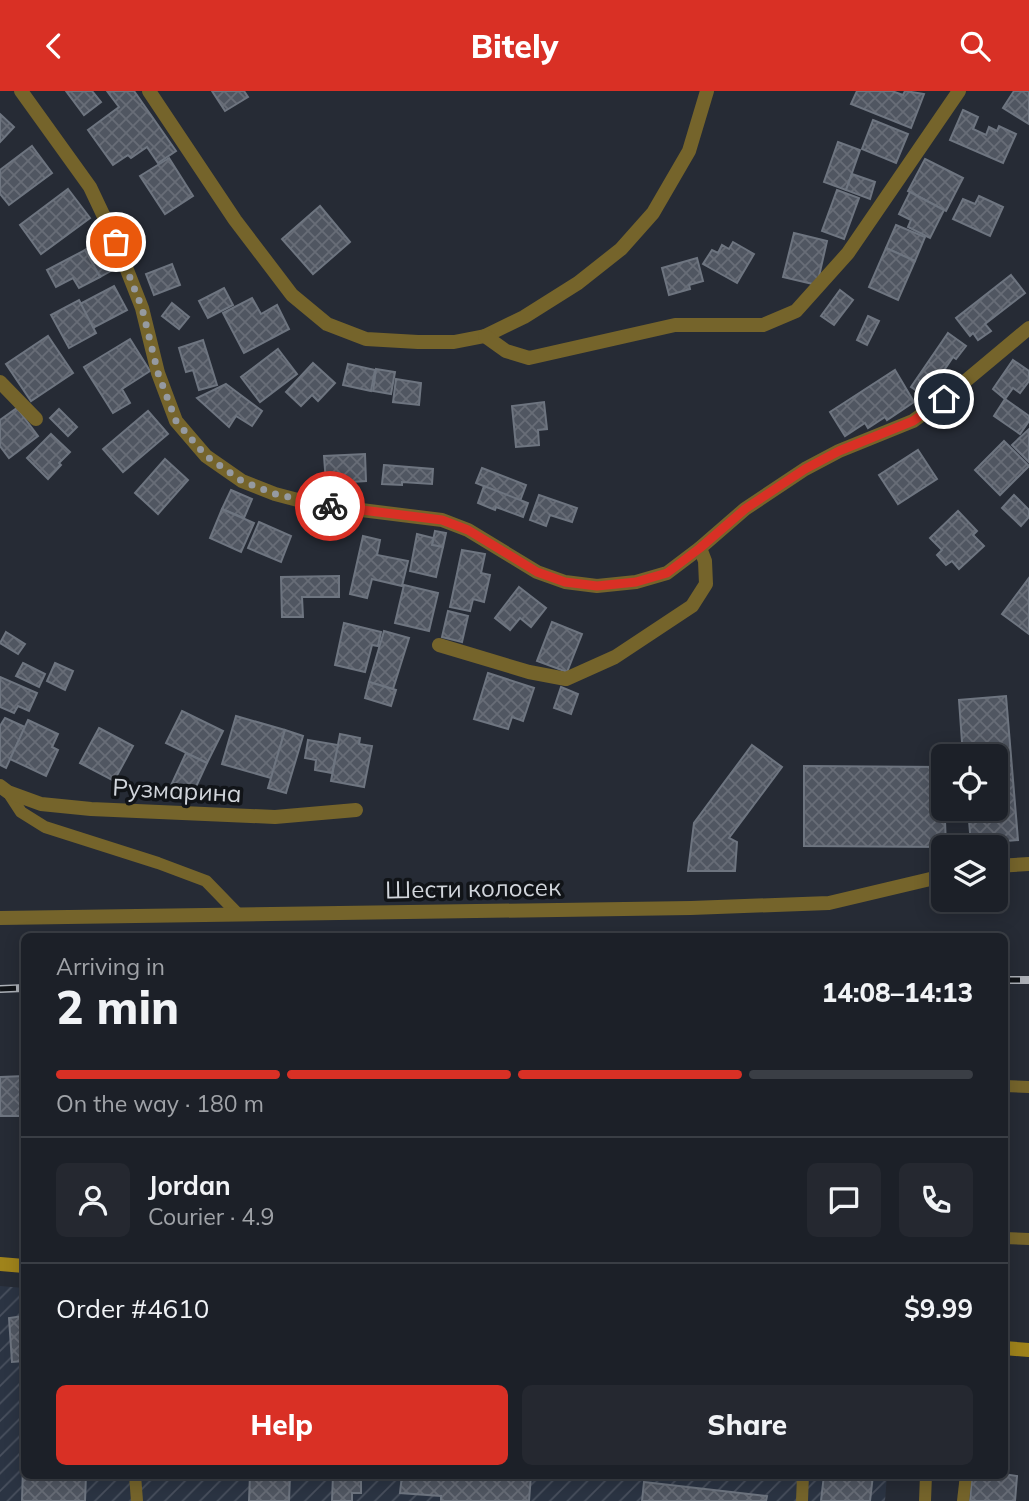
<!DOCTYPE html>
<meta charset="utf-8">
<style>
:root{--surface:#1c2028;--page:#252830;--text:#f1f3f6;--muted:#a0a3a8;--line:#3a3e45;--accent:#d93025}
body{margin:0;font-family:Mulish,sans-serif;background:var(--page);color:var(--text);height:100vh;display:flex;flex-direction:column;font-size:26px;white-space:nowrap}
*{box-sizing:border-box;margin:0}
p{font-size:23px;color:var(--muted)}
.icon{flex:none;width:38px;height:38px;fill:none;stroke:currentColor;stroke-width:2;stroke-linecap:round;stroke-linejoin:round}
.map{position:relative;flex:1;overflow:hidden}
.sheet{position:absolute;left:21px;top:842px;width:987px;height:546px;display:flex;flex-direction:column;background:var(--surface);border-radius:10px;box-shadow:0 4px 18px #0003,0 0 0 2px var(--line)}
.sheet>*{flex:none}
.buttons{position:absolute;left:931px;top:653px;display:grid;gap:14px}
.buttons a{display:grid;place-items:center;width:77px;height:77px;border-radius:10px;background:var(--surface);box-shadow:0 4px 18px #0003,0 0 0 2px var(--line);font-size:35px}
.pin{position:absolute;display:grid;place-items:center;width:60px;height:60px;color:#fff;margin:-30px;border:4px solid #fff;border-radius:50%;box-shadow:0 2px 7px #0007}
.courier{position:absolute;display:grid;place-items:center;width:70px;height:70px;margin:-35px;border:5px solid #d93025;border-radius:50%;background:#fff;color:#222;box-shadow:0 2px 9px #0007}
.overview em{font-style:normal;font-weight:800}
.overview div{display:flex;flex-direction:column-reverse}
.overview{display:flex;align-items:center;justify-content:space-between;height:119px;padding:0 35px}
h1{font-size:46px;font-weight:800;line-height:52px}
.bar{display:grid;grid-template-columns:repeat(4,1fr);gap:10px 7px;align-content:center;height:84px;padding:0 35px}
.bar i{height:9px;border-radius:5px;background:var(--line)}
.bar .active{background:var(--accent)}
.bar p{grid-column:span 4}
.line{display:flex;align-items:center;gap:18px;padding:0 35px;border-top:2px solid var(--line)}
.line div{flex:1}
.round{display:grid;place-items:center;flex:none;width:74px;height:74px;border-radius:10px;background:var(--page)}
.button{display:flex;gap:14px;margin-top:auto;padding:14px 35px}
.button a{flex:1;height:80px;border-radius:10px;background:var(--accent);color:#fff;font-size:28px;font-weight:800;line-height:80px;text-align:center}
.button a+a{background:var(--page);color:var(--text)}
header{display:flex;justify-content:space-between;align-items:center;height:91px;padding:0 35px;background:var(--accent);color:#fff;font-size:32px;font-weight:800}
.map>svg:first-child{display:block}
</style>
<header><svg class="icon" aria-label="back" viewBox="0 0 24 24"><path d="M15 5l-7 7 7 7"/></svg>Bitely<svg class="icon" aria-label="search" viewBox="0 0 24 24"><circle cx="10" cy="10" r="6"/><path d="M15 15l6 6"/></svg></header>
<div class="map">
<svg width="1029" height="1410" viewBox="0 0 1029 1410">
<defs>
<pattern id="industrial-furrows" width="10" height="10" patternUnits="userSpaceOnUse" patternTransform="scale(1.75)"><rect width="10" height="10" fill="#2b3443"/><path d="M-1 1l2-2M0 10L10 0M9 11l2-2" fill="none" stroke="#49505e"/></pattern>
<pattern id="building-cross-hatch" width="8" height="8" patternUnits="userSpaceOnUse" patternTransform="scale(1.75)"><rect width="8" height="8" fill="#505661"/><path d="M0 0l8 8M0 8l8-8" fill="none" stroke="#686d77"/></pattern>
</defs>
<rect width="100%" height="100%" fill="#262b35"/>
<polygon fill="url(#industrial-furrows)" points="0,1195 24,1197 24,1384 887,1384 885,1410 0,1410"/>
<g fill="url(#building-cross-hatch)" stroke="#6e7580" stroke-width="2">
<polygon points="66,0 92,0 101,11 84,24"/>
<polygon points="107,0 134,0 176,60 158,72 147,56 131,67 128,64 113,74 88,39 119,16"/>
<polygon points="212,0 244,0 248,6 225,20"/>
<polygon points="857,0 892,0 903,4 905,0 924,3 911,37 851,13"/>
<polygon points="1014,0 1029,0 1029,33 1003,17"/>
<polygon points="963,19 978,26 973,38 986,44 989,36 997,40 999,35 1016,43 1003,72 950,49"/>
<polygon points="0,23 14,36 0,51"/>
<polygon points="873,29 908,43 896,72 862,58"/>
<polygon points="838,51 860,59 846,99 824,91"/>
<polygon points="32,55 52,82 9,114 0,103 0,79"/>
<polygon points="169,67 193,105 165,123 140,85"/>
<polygon points="925,68 963,87 946,120 908,100"/>
<polygon points="852,83 875,91 870,108 846,99"/>
<polygon points="68,98 90,127 41,163 20,134"/>
<polygon points="837,99 859,107 844,148 822,140"/>
<polygon points="910,101 944,119 930,147 908,136 911,129 899,123"/>
<polygon points="979,105 1003,116 990,145 953,128 963,108 975,113"/>
<polygon points="320,115 350,151 313,183 282,148"/>
<polygon points="896,134 925,146 915,170 886,157"/>
<polygon points="794,142 827,150 817,194 783,186"/>
<polygon points="101,150 116,177 100,186 85,159"/>
<polygon points="733,151 754,163 737,192 703,173 712,159 718,162 722,154 729,158"/>
<polygon points="886,157 915,170 898,209 869,196"/>
<polygon points="85,159 100,186 79,197 73,187 56,196 47,179"/>
<polygon points="697,167 703,190 689,194 690,198 669,204 662,177"/>
<polygon points="172,173 180,194 154,204 146,183"/>
<polygon points="1011,184 1025,202 985,233 991,240 978,249 973,242 970,245 956,227"/>
<polygon points="114,195 127,219 93,237 80,213"/>
<polygon points="224,197 233,214 208,227 199,210"/>
<polygon points="840,199 853,209 834,234 821,225"/>
<polygon points="252,207 261,223 277,214 289,238 244,262 223,222"/>
<polygon points="79,209 96,242 69,257 51,224"/>
<polygon points="172,212 189,226 179,238 162,225"/>
<polygon points="868,225 879,230 867,254 857,249"/>
<polygon points="948,242 966,255 956,268 953,266 926,306 911,296"/>
<polygon points="48,245 73,282 31,310 6,273"/>
<polygon points="130,248 150,280 122,298 130,312 113,322 84,276"/>
<polygon points="203,249 217,294 199,299 193,279 186,281 179,257"/>
<polygon points="278,258 297,283 260,311 241,286"/>
<polygon points="1013,269 1029,280 1029,290 1020,302 1013,297 1005,308 993,298"/>
<polygon points="313,272 335,292 318,310 312,304 301,315 286,301"/>
<polygon points="348,273 375,279 371,300 343,294"/>
<polygon points="376,278 395,281 391,303 373,300"/>
<polygon points="895,279 914,311 887,329 885,326 868,337 865,332 845,345 830,321"/>
<polygon points="396,288 421,292 419,314 393,311"/>
<polygon points="226,293 262,320 252,335 236,325 229,336 197,307"/>
<polygon points="1005,308 1029,325 1029,330 1020,343 994,325"/>
<polygon points="544,311 547,338 538,339 539,354 516,356 512,315"/>
<polygon points="17,317 38,345 9,367 0,355 0,329"/>
<polygon points="59,318 77,336 68,345 50,327"/>
<polygon points="148,320 168,343 123,381 103,358"/>
<polygon points="1029,338 1029,371 1012,354"/>
<polygon points="51,343 70,361 59,372 61,374 48,388 27,367"/>
<polygon points="1004,350 1029,375 1000,404 975,379"/>
<polygon points="918,359 937,388 898,413 879,384"/>
<polygon points="365,363 366,390 351,391 352,397 337,398 337,391 326,392 324,365"/>
<polygon points="165,368 188,389 158,423 135,402"/>
<polygon points="384,374 433,378 432,393 402,391 402,394 382,393"/>
<polygon points="482,377 526,394 520,410 476,392"/>
<polygon points="484,395 528,412 523,426 496,416 495,419 478,412"/>
<polygon points="231,399 252,408 244,427 222,418"/>
<polygon points="539,404 577,417 572,431 550,424 546,435 530,429"/>
<polygon points="1014,404 1029,419 1029,426 1021,435 1002,417"/>
<polygon points="222,418 254,432 241,461 210,447"/>
<polygon points="958,420 977,440 973,444 984,455 959,478 952,470 946,474 937,464 942,459 930,447"/>
<polygon points="259,431 291,445 281,471 248,457"/>
<polygon points="435,440 446,442 443,456 432,454"/>
<polygon points="417,443 433,447 432,454 443,456 436,486 410,480"/>
<polygon points="363,445 380,449 377,464 408,470 402,495 372,488 367,507 350,503"/>
<polygon points="462,459 485,463 481,482 490,484 484,511 473,508 470,520 450,516"/>
<polygon points="339,485 339,506 302,506 303,526 282,526 281,486"/>
<polygon points="1029,487 1029,543 1002,523"/>
<polygon points="404,494 438,502 429,540 395,532"/>
<polygon points="519,496 546,517 531,536 520,527 510,539 495,527"/>
<polygon points="448,520 468,525 462,551 442,546"/>
<polygon points="552,531 582,543 567,581 537,570"/>
<polygon points="344,532 381,541 378,555 372,554 365,581 335,574"/>
<polygon points="384,540 409,547 393,598 369,591"/>
<polygon points="6,541 25,553 18,563 0,552"/>
<polygon points="23,572 45,583 39,596 16,585"/>
<polygon points="55,572 73,580 65,599 47,590"/>
<polygon points="488,582 534,597 523,630 512,626 508,638 474,628"/>
<polygon points="0,586 37,602 29,620 18,615 14,622 0,616"/>
<polygon points="369,591 396,599 391,615 365,607"/>
<polygon points="561,596 578,603 571,623 554,617"/>
<polygon points="1006,605 1018,749 971,753 968,718 996,718 996,665 963,665 959,609"/>
<polygon points="182,620 223,640 207,672 166,652"/>
<polygon points="236,625 285,639 271,687 222,673"/>
<polygon points="5,627 25,636 6,677 0,674 0,635"/>
<polygon points="28,629 58,643 52,656 58,659 46,685 10,668"/>
<polygon points="99,637 133,655 114,690 80,672"/>
<polygon points="285,639 303,645 286,702 268,697"/>
<polygon points="340,643 360,647 359,653 372,655 364,696 331,690"/>
<polygon points="308,649 338,654 332,682 315,679 316,669 305,667"/>
<polygon points="752,654 782,676 729,747 737,751 735,780 688,780 694,732"/>
<polygon points="186,662 207,672 189,711 168,701"/>
<polygon points="804,675 943,676 946,756 804,755"/>
<polygon points="24,985 24,1025 0,1025 0,986"/>
<polygon points="24,1225 24,1270 12,1271 9,1227"/>
<polygon points="24,1344 24,1384 86,1384 85,1410 22,1410"/>
<polygon points="1004,1383 1017,1385 1015,1410 970,1410 972,1384"/>
<polygon points="250,1384 290,1384 289,1410 249,1410"/>
<polygon points="333,1384 361,1384 361,1402 352,1402 352,1410 332,1410"/>
<polygon points="402,1384 531,1384 529,1410 441,1410 441,1405 400,1402"/>
<polygon points="824,1384 873,1384 870,1410 821,1410"/>
<polygon points="644,1391 767,1405 766,1410 642,1410"/>
</g>
<g fill="none" stroke-linecap="round" stroke-linejoin="round">
<g stroke="#75642b" stroke-width="12">
<polyline points="8,701 21,721 45,736 158,772 206,790 239,824"/>
<polyline points="1004,995 1029,996"/>
<polyline points="1004,1147 1029,1148"/>
<polyline points="135,1384 137,1410"/>
<polyline points="802,1410 803,1384"/>
<polyline points="925,1410 926,1384"/>
<polyline points="963,1410 966,1384"/>
</g>
<g stroke="#75642b" stroke-width="14">
<polyline points="21,0 90,96 116,151 142,217 158,282 176,330 206,365 242,390 275,403 313,413 442,429 468,439 537,481 565,491 597,495 636,491 667,482 700,457 745,418 805,378 839,360 913,330 944,308 1029,237"/>
<polyline points="149,0 235,129 292,204 327,233 366,248 418,251 454,251 485,245 524,226 578,192 621,158 653,122 689,60 707,0"/>
<polyline points="485,245 506,260 529,267 675,234 763,234 796,220 848,162 959,0"/>
<polyline points="0,291 36,328"/>
<polyline points="439,554 529,581 566,588 615,566 692,515 706,493 705,470 700,457"/>
<polyline points="0,695 8,701 41,713 91,718 275,726 356,719"/>
<polyline points="996,775 1029,773"/>
<polyline points="0,827 691,817 829,812 943,785"/>
</g>
<g stroke="#9f831b" stroke-width="14">
<polyline points="0,1173 24,1175"/>
<polyline points="1004,1257 1029,1259"/>
</g>
<g stroke="#abafb6" stroke-width="8">
<g id="rail">
<polyline points="1004,889 1029,889"/>
<polyline points="0,898 24,897"/>
</g>
</g>
<use href="#rail" stroke="#111418" stroke-width="5" stroke-dasharray="16" stroke-linecap="butt"/>
</g>
<g fill="none" stroke-linecap="round" stroke-linejoin="round">
<polyline stroke="#959aa1" stroke-width="7" stroke-dasharray="0 12.6" points="116,151 142,217 158,282 176,330 206,365 242,390 275,403 330,415"/>
<polyline stroke="#d93025" stroke-width="9" points="330,415 442,429 468,439 537,481 565,491 597,495 636,491 667,482 700,457 745,418 805,378 839,360 913,330 944,308"/>
</g>
<g text-anchor="middle" dominant-baseline="central" stroke-width="7" stroke-linejoin="round" paint-order="stroke">
<g font-size="24" fill="#d1d5db" stroke="#111418">
<text transform="translate(177 699) rotate(3)">Рузмарина</text>
<text transform="translate(473 797) rotate(-1)">Шести колосек</text>
</g>
</g>
</svg>
<div class="buttons">
<a><svg class="icon" aria-label="locate" viewBox="0 0 24 24"><circle cx="12" cy="12" r="6"/><path d="M12 2v4M12 18v4M2 12h4M18 12h4"/></svg></a>
<a><svg class="icon" aria-label="layers" viewBox="0 0 24 24"><path d="M12 4l9 5-9 5-9-5zM3 14l9 5 9-5"/></svg></a>
</div>
<div class="pin" style="left:116px;top:151px;background:#ea580c"><svg class="icon" aria-label="bag" viewBox="0 0 24 24"><path d="M5 8h14l-1 12H6zM9 8a3 3 0 0 1 6 0"/></svg></div>
<div class="pin" style="left:944px;top:308px;background:#1f2937"><svg class="icon" aria-label="home" viewBox="0 0 24 24"><path d="M3 11l9-7 9 7M6 9v11h12V9"/></svg></div>
<div class="courier" style="left:330px;top:415px"><svg class="icon" aria-label="bike" viewBox="0 0 24 24"><circle cx="6" cy="16" r="4"/><circle cx="18" cy="16" r="4"/><path d="M6 16l4-8h5l3 8M10 8l3 8H6M13 5h3"/></svg></div>
<section class="sheet">
<div class="overview"><div><h1>2 min</h1><p>Arriving in</p></div><em>14:08–14:13</em></div>
<div class="bar"><i class="active"></i><i class="active"></i><i class="active"></i><i></i><p>On the way · 180 m</p></div>
<div class="line" style="height:126px"><a class="round"><svg class="icon" aria-label="person" viewBox="0 0 24 24"><circle cx="12" cy="8" r="4"/><path d="M4 21q1-7 8-7t8 7"/></svg></a><div><b>Jordan</b><p>Courier · 4.9</p></div><a class="round"><svg class="icon" aria-label="chat" viewBox="0 0 24 24"><path d="M4 5h16v11H9l-5 4z"/></svg></a><a class="round"><svg class="icon" aria-label="phone" viewBox="0 0 24 24"><path d="M5 4h4l2 5-3 2q2 4 5 5l2-3 5 2v4C11 20 4 13 5 4z"/></svg></a></div>
<div class="line" style="height:91px"><div>Order #4610</div><b>$9.99</b></div>
<div class="button"><a>Help</a><a>Share</a></div>
</section>
</div>
